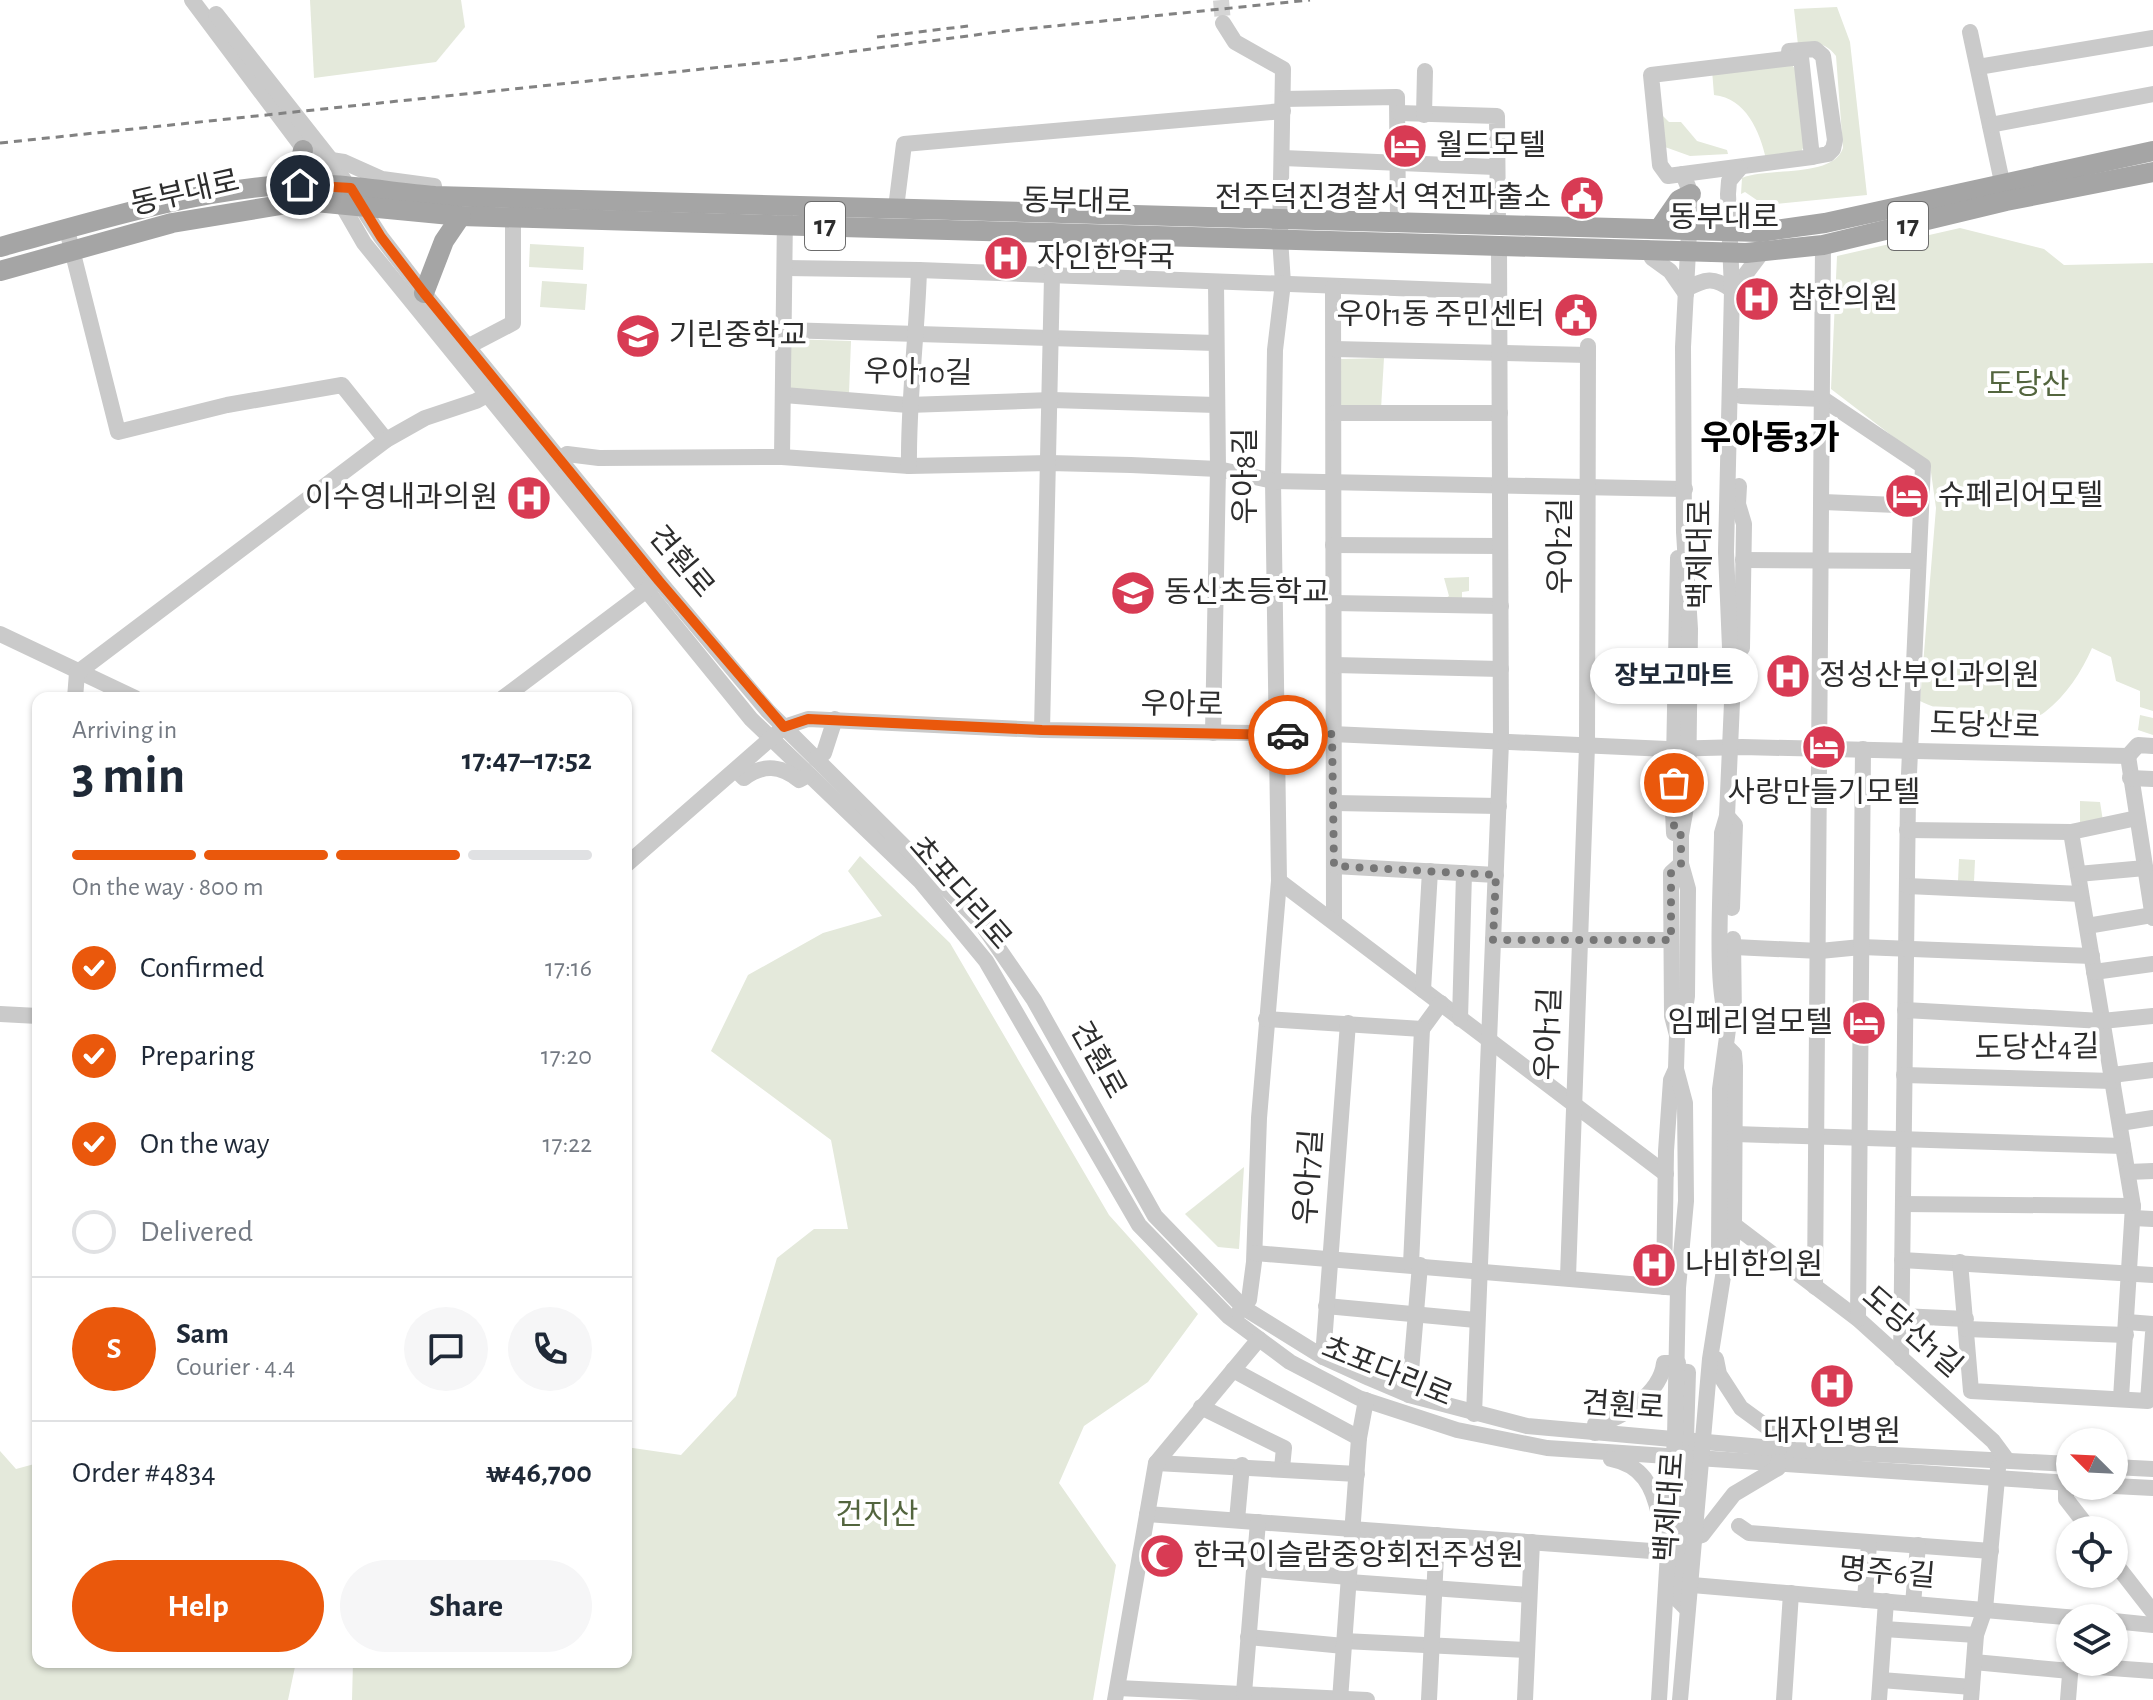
<!DOCTYPE html>
<meta charset="utf-8">
<style>
:root{--surface:#fff;--page:#f6f6f7;--text:#1f2937;--muted:#747a83;--line:#e0e1e3;--accent:#ea580c}
body{margin:0;font-family:"Alegreya Sans","Noto Sans KR",sans-serif;background:var(--page);color:var(--text);height:100vh;display:flex;flex-direction:column;font-size:30px;white-space:nowrap}
*{box-sizing:border-box;margin:0}
p{font-size:26px;color:var(--muted)}
.icon{flex:none;width:44px;height:44px;fill:none;stroke:currentColor;stroke-width:2;stroke-linecap:round;stroke-linejoin:round}
.map{position:relative;flex:1;overflow:hidden}
.details{position:absolute;left:32px;top:692px;width:600px;height:976px;display:flex;flex-direction:column;background:var(--surface);border-radius:16px;box-shadow:0 2px 6px #0004}
.details>*{flex:none}
.needle{width:52px;rotate:294deg}
.tools{position:absolute;left:2056px;top:1428px;display:grid;gap:16px}
.tools a{display:grid;place-items:center;width:72px;height:72px;border-radius:50%;background:var(--surface);box-shadow:0 2px 6px #0004;font-size:40px}
.pin{position:absolute;display:grid;place-items:center;width:68px;height:68px;color:#fff;margin:-34px;border:4px solid #fff;border-radius:50%;box-shadow:0 2px 8px #0007}
.courier{position:absolute;display:grid;place-items:center;width:80px;height:80px;margin:-40px;border:6px solid #ea580c;border-radius:50%;background:#fff;color:#222;box-shadow:0 2px 10px #0007}
.bubble{position:absolute;height:56px;border-radius:28px;background:var(--surface);box-shadow:0 2px 6px #0004;font-size:26px;font-weight:700;line-height:56px;text-align:center}
.head em{font-style:normal;font-weight:700}
.head div{display:flex;flex-direction:column-reverse}
.head{display:flex;align-items:center;justify-content:space-between;height:136px;padding:0 40px}
h1{font-size:52px;font-weight:700;line-height:60px}
.bar{display:grid;grid-template-columns:repeat(4,1fr);gap:12px 8px;align-content:center;height:96px;padding:0 40px}
.bar i{height:10px;border-radius:6px;background:var(--line)}
.bar .current{background:var(--accent)}
.bar p{grid-column:span 4}
.line{display:flex;align-items:center;gap:20px;padding:0 40px;border-top:2px solid var(--line)}
.line div{flex:1}
.round{display:grid;place-items:center;flex:none;width:84px;height:84px;border-radius:42px;background:var(--page)}
ol{padding:0 40px;list-style:none}
li{display:flex;align-items:center;gap:24px;height:88px}
li p{margin-inline-start:auto}
li .icon{padding:8px;border-radius:50%;background:var(--accent);color:#fff;stroke-width:4}
li:last-child{color:var(--muted)}
li i{width:44px;height:44px;border:4px solid var(--line);border-radius:50%}
.primary-button{display:flex;gap:16px;margin-top:auto;padding:16px 40px}
.primary-button a{flex:1;height:92px;border-radius:48px;background:var(--accent);color:#fff;font-size:32px;font-weight:700;line-height:92px;text-align:center}
.primary-button a+a{background:var(--page);color:var(--text)}
.map>svg:first-child{display:block}
</style>
<div class="map">
<svg width="2153" height="1700" viewBox="0 0 2153 1700">
<rect width="100%" height="100%" fill="#fff"/>
<g fill="#e4e9db">
<polygon points="310,0 461,0 465,27 436,62 314,78"/>
<path d="M1837,7l13,35 17,153 -103,10 -19,-13 -4,2 1,-16c28,-11 91,0 101,-30l-7,-92c-11,-15 -21,-13 -38,-11l-4,-36z"/>
<path d="M1791,64l6,7 7,75 -4,8 -34,5c-6,-27 -20,-61 -52,-64l-2,-25z"/>
<polygon points="1659,112 1669,122 1681,122 1697,141 1727,150 1728,154 1690,156 1665,147"/>
<path d="M1960,228l84,21 20,16 89,-2v448l-13,-4v-16l-24,-10 -5,-24 -19,-9c-10,23 -26,48 -47,64 -27,21 -98,2 -125,-11l16,-193 -6,-43 -99,-76 6,-133z"/>
<polygon points="530,244 584,247 583,270 529,267"/>
<polygon points="542,281 587,284 585,310 540,307"/>
<polygon points="788,339 851,341 849,393 787,391"/>
<polygon points="1384,358 1381,409 1340,408 1341,359"/>
<polygon points="1469,577 1469,591 1462,592 1462,599 1444,599 1449,596 1444,578"/>
<polygon points="2140,715 2153,718 2153,735 2138,730"/>
<polygon points="2080,801 2100,802 2103,821 2080,823"/>
<polygon points="860,856 950,943 1109,1215 1198,1314 1148,1382 1084,1426 1059,1483 1116,1565 1093,1700 352,1700 353,1662 626,1662 626,1447 681,1455 736,1396 777,1258 814,1229 848,1229 831,1140 711,1051 748,975 823,933 882,916 848,871"/>
<polygon points="1959,859 1975,860 1974,882 1958,881"/>
<polygon points="1244,1167 1239,1249 1218,1247 1185,1214"/>
<polygon points="0,1451 16,1469 38,1463 38,1662 296,1662 288,1700 0,1700"/>
</g>
<g fill="none" stroke-linecap="round" stroke-linejoin="round">
<polyline stroke="#d5d5d5" stroke-width="16" stroke-dasharray="16 8" stroke-linecap="butt" points="1221,0 1223,23"/>
<g stroke="#cacaca" stroke-width="16">
<polyline points="192,0 330,184 364,243 751,719 920,881 986,961 1139,1225 1228,1316 1290,1362 1359,1398 1457,1430 1547,1448 2070,1483"/>
<polyline points="216,14 331,160 381,237 424,293 659,581 768,711 981,923 1034,1000 1155,1216 1244,1308 1323,1357 1369,1378 1409,1395 1527,1426 1795,1450 2070,1464"/>
<polyline points="1223,23 1235,42 1283,69 1280,238 1283,283 1275,350 1273,481 1279,881 1259,1118 1254,1262 1249,1300 1239,1312"/>
<polyline points="1970,32 2002,182"/>
<polyline points="1789,51 1815,49 1823,56 1835,140 1833,149 1828,154 1812,157"/>
<polygon points="1801,57 1812,157 1668,176 1660,165 1651,75"/>
<polyline points="1978,67 2153,38"/>
<polyline points="1283,99 1397,97 1398,222"/>
<polyline points="1399,113 1497,116 1498,225"/>
<polyline points="1424,115 1425,71"/>
<polyline points="1990,125 2153,94"/>
<polyline points="1283,158 1495,167"/>
<polyline points="331,160 344,162 382,179 434,186 435,194"/>
<polyline points="896,208 904,144 1283,111"/>
<polyline points="67,230 118,432 227,405 342,385 386,440"/>
<polyline points="1647,248 1652,258 1670,271 1686,294"/>
<polyline points="786,268 919,270 1499,292"/>
<polyline points="1333,287 1334,922"/>
<path d="M1686,289c20,-10 27,-13 46,1"/>
<polyline points="1741,303 1745,275 1763,251"/>
<polyline points="784,330 1215,343"/>
<polyline points="469,346 513,323 513,217"/>
<polyline points="1334,349 1588,355"/>
<polyline points="784,395 908,405 1052,400 1216,405"/>
<polyline points="1741,396 1823,399 1923,466 1908,796 1901,1359"/>
<polyline points="1335,413 1500,413"/>
<polyline points="782,457 785,215"/>
<polyline points="559,459 567,454 599,458 782,457 909,466 1049,463 1131,465 1218,469 1273,481 1685,489"/>
<path d="M909,466c-1,-66 8,-130 10,-196"/>
<polyline points="1823,502 1921,506"/>
<polyline points="1333,545 1500,546"/>
<polyline points="1678,558 1673,811 1674,833 1681,835"/>
<polyline points="1743,560 1918,561"/>
<polyline points="1333,603 1501,606"/>
<polyline points="0,634 135,698"/>
<polyline points="1734,657 1742,648 1744,524 1738,504 1739,486"/>
<polyline points="1334,665 1501,669"/>
<polyline points="75,698 77,673 386,440 425,418 476,401 496,390"/>
<polyline points="503,698 652,586"/>
<polyline points="1042,730 1053,231"/>
<polyline points="1213,733 1218,469 1216,283"/>
<polyline points="2128,756 2153,918"/>
<polyline points="2128,756 2138,745 2153,746"/>
<polyline points="816,759 824,753 835,719"/>
<path d="M738,772l6,6c19,-14 36,-13 55,2l9,-5"/>
<polyline points="2130,778 2153,779"/>
<polyline points="1334,803 1499,806"/>
<polyline points="1727,816 1735,825 1732,908"/>
<polyline points="1907,830 2071,832 2137,818"/>
<polyline points="2071,832 2133,1206 2121,1398"/>
<polyline points="626,865 784,727 808,719 1042,730 1332,734 1667,749 1742,747 2128,756"/>
<polyline points="1334,866 1496,875"/>
<polyline points="2078,874 2145,868"/>
<polyline points="1279,881 1666,1174"/>
<polyline points="1907,886 2081,894"/>
<polyline points="2087,926 2153,915"/>
<polyline points="1493,940 1671,940"/>
<polyline points="1734,947 1820,951 1861,947 2092,956"/>
<polyline points="2094,972 2153,964"/>
<polyline points="1423,990 1430,871"/>
<polyline points="1905,1010 2102,1021 2153,1016"/>
<polyline points="0,1014 38,1016"/>
<polyline points="1266,1019 1422,1029 1441,1003"/>
<polyline points="1460,1019 1464,873"/>
<polyline points="1729,1022 1734,1019 1733,939"/>
<polyline points="1677,1035 1672,1016 1671,873 1681,864"/>
<polyline points="1904,1075 2113,1081"/>
<polyline points="2112,1075 2153,1070"/>
<polyline points="2120,1123 2153,1118"/>
<polyline points="1735,1134 2123,1146"/>
<polyline points="2128,1172 2153,1171"/>
<polyline points="1903,1204 2133,1206"/>
<polyline points="2133,1218 2153,1219"/>
<polyline points="1734,1225 1858,1319 1993,1441 2007,1460"/>
<polyline points="1255,1253 1678,1288"/>
<polyline points="1902,1260 2153,1275"/>
<polyline points="1960,1262 1971,1391 2148,1401 2153,1333"/>
<polyline points="1411,1264 1422,1029"/>
<polyline points="1725,1269 1729,1266 1734,1225 1735,1066 1734,1054 1729,1049"/>
<polyline points="1568,1277 1587,746 1588,346"/>
<polyline points="1664,1287 1666,1151 1671,1080 1676,1069"/>
<polyline points="1815,1287 1823,245"/>
<polyline points="1326,1306 1476,1320"/>
<polyline points="1901,1316 1966,1319"/>
<polyline points="1858,1319 1863,749"/>
<polyline points="2127,1322 2153,1324"/>
<polyline points="1966,1329 2126,1335"/>
<polyline points="1323,1357 1348,1023"/>
<polyline points="1716,1359 1719,1374 1741,1408 1778,1435 1780,1448"/>
<polyline points="1233,1370 1359,1438"/>
<polyline points="1677,1371 1688,1372 1686,1439 1691,1445"/>
<polyline points="1409,1395 1420,1265"/>
<polyline points="1201,1407 1284,1448 1282,1468"/>
<polyline points="1474,1414 1501,742 1499,246"/>
<path d="M1595,1433v-9c27,-4 66,-32 69,-61h14"/>
<polyline points="1680,1447 1686,1455 1678,1600 1686,1608"/>
<path d="M1611,1459c31,6 42,27 48,56l10,-1"/>
<polyline points="1156,1463 1357,1474"/>
<polyline points="2114,1467 2153,1469"/>
<polyline points="2066,1483 2066,1499 2090,1530"/>
<polyline points="2114,1486 2153,1488"/>
<polyline points="1147,1514 1665,1552"/>
<polyline points="1237,1520 1242,1465"/>
<polyline points="1739,1526 1749,1533 1991,1551"/>
<polyline points="1695,1537 1702,1535 1734,1494 1778,1468 1778,1462"/>
<polyline points="2114,1562 2153,1612"/>
<polyline points="1254,1569 1349,1577"/>
<polyline points="1349,1582 1529,1595"/>
<polyline points="1692,1585 2077,1618"/>
<polyline points="1865,1600 1869,1544"/>
<polyline points="1913,1604 1918,1545"/>
<polyline points="2114,1621 2153,1625"/>
<polyline points="1884,1629 1976,1635"/>
<polyline points="1248,1637 1344,1646"/>
<polyline points="1344,1641 1527,1650"/>
<polyline points="1974,1662 2070,1671"/>
<polyline points="2070,1665 2153,1671"/>
<polyline points="1881,1680 1972,1687"/>
<polyline points="1118,1688 1367,1700"/>
<polyline points="1244,1693 1258,1522"/>
<polyline points="1115,1700 1156,1463 1259,1339"/>
<polyline points="1340,1700 1359,1438 1366,1400"/>
<polyline points="1429,1700 1437,1535"/>
<polyline points="1525,1700 1532,1542"/>
<polyline points="1659,1700 1675,1438 1678,1288 1686,1201 1685,1103 1676,1069 1677,1035 1683,1024 1687,996 1688,889 1681,864 1681,835 1688,796 1690,629 1684,532 1683,347 1691,194 1683,174"/>
<path d="M1680,1700l30,-341 14,-89 -5,-16 1,-165 9,-67c-16,-23 -7,-152 -7,-189l5,-17 7,-159 -4,-9 -4,-96 6,-262 -4,-96 1,-13 11,-13"/>
<polyline points="1784,1700 1791,1593"/>
<polyline points="1879,1700 1886,1601"/>
<polyline points="1971,1700 1976,1635 1985,1609 1998,1468"/>
<polyline points="2068,1700 2071,1662"/>
</g>
<g stroke="#a5a5a5" stroke-width="20">
<polyline points="284,185 299,170 303,150"/>
<polyline points="1659,229 1679,200 1691,194"/>
<path d="M0,247c93,-25 186,-55 282,-62 51,-4 103,7 153,11l1325,36 65,-9 328,-72"/>
<polyline points="0,271 172,223 305,201 461,216 1746,253 1823,245 2006,201 2153,172"/>
<polyline points="424,293 444,241 461,216"/>
</g>
<g stroke="#828282" stroke-width="3" stroke-dasharray="8 6" stroke-linecap="butt">
<polyline points="877,37 968,26"/>
<polyline points="0,143 788,60 1005,31 1310,0"/>
</g>
</g>
<g fill="none" stroke-linecap="round" stroke-linejoin="round">
<polyline stroke="#767676" stroke-width="8" stroke-dasharray="0 14.4" points="1288,735 1332,734 1334,866 1496,875 1493,940 1671,940 1671,873 1681,864 1681,835 1674,833 1674,783"/>
<polyline stroke="#ea580c" stroke-width="10" points="300,185 351,188 381,237 424,293 659,581 784,727 808,719 1042,730 1288,735"/>
</g>
<defs>
<g id="hotel-disc" transform="scale(2.3)"><circle r="9.5" fill="#d83b54" stroke="#fff"/><path d="M-6-4.5h1.5V1H6V5H4.5V3h-9V5H-6ZM-4 0a1.8 1.8 0 1 1 3.6 0ZM.5 0V-2.5h3Q6-2.5 6 0Z" fill="#fff"/></g>
<g id="civic-disc" transform="scale(2.3)"><circle r="9.5" fill="#d83b54" stroke="#fff"/><path d="M-.6-6.5H3V-4.5H.6V-3L4-1V1h2V6H-6V1h2V-1L-.6-3ZM-1.2 2.5V6h2.4V2.5Z" fill="#fff"/></g>
<g id="hospital-disc" transform="scale(2.3)"><circle r="9.5" fill="#d83b54" stroke="#fff"/><path d="M-5-5h3v3.5h4V-5h3V5h-3V1.5h-4V5h-3Z" fill="#fff"/></g>
<g id="school-disc" transform="scale(2.3)"><circle r="9.5" fill="#d83b54" stroke="#fff"/><path d="M0-5L7-2L0 1L-7-2ZM-4 1L0 2.5L4 1V4Q0 6-4 4Z" fill="#fff"/></g>
<g id="mosque-disc" transform="scale(2.3)"><circle r="9.5" fill="#d83b54" stroke="#fff"/><path d="M3.5-4.9A6 6 0 1 0 3.5 4.9A5 5 0 1 1 3.5-4.9Z" fill="#fff"/></g>
</defs>
<g fill-rule="evenodd">
<use href="#hotel-disc" x="1405" y="146"/>
<use href="#civic-disc" x="1582" y="198"/>
<use href="#hospital-disc" x="1006" y="258"/>
<use href="#hospital-disc" x="1757" y="299"/>
<use href="#civic-disc" x="1576" y="315"/>
<use href="#school-disc" x="638" y="336"/>
<use href="#hotel-disc" x="1907" y="496"/>
<use href="#hospital-disc" x="529" y="498"/>
<use href="#school-disc" x="1133" y="593"/>
<use href="#hospital-disc" x="1788" y="676"/>
<use href="#hotel-disc" x="1824" y="747"/>
<use href="#hotel-disc" x="1864" y="1023"/>
<use href="#hospital-disc" x="1654" y="1265"/>
<use href="#hospital-disc" x="1832" y="1386"/>
<use href="#mosque-disc" x="1162" y="1556"/>
</g>
<g text-anchor="middle" dominant-baseline="central" stroke-width="8" stroke-linejoin="round" paint-order="stroke">
<g fill="#fff" stroke="#6c6c6c" stroke-width="2">
<rect x="805" y="202" width="40" height="48" rx="6"/>
<rect x="1888" y="202" width="40" height="48" rx="6"/>
</g>
<g font-size="28" font-weight="bold" fill="#2d2d2d">
<text x="825" y="226">17</text>
<text x="1908" y="226">17</text>
</g>
<g font-size="30" fill="#2d2d2d" stroke="#fff" text-anchor="start">
<text x="1436" y="146">월드모텔</text>
<text x="1551" y="198" text-anchor="end">전주덕진경찰서 역전파출소</text>
<text x="1037" y="258">자인한약국</text>
<text x="1788" y="299">참한의원</text>
<text x="1545" y="315" text-anchor="end">우아1동 주민센터</text>
<text x="669" y="336">기린중학교</text>
<text x="1938" y="496">슈페리어모텔</text>
<text x="498" y="498" text-anchor="end">이수영내과의원</text>
<text x="1164" y="593">동신초등학교</text>
<text x="1819" y="676">정성산부인과의원</text>
<text x="1824" y="793" text-anchor="middle">사랑만들기모텔</text>
<text x="1833" y="1023" text-anchor="end">임페리얼모텔</text>
<text x="1685" y="1265">나비한의원</text>
<text x="1832" y="1432" text-anchor="middle">대자인병원</text>
<text x="1193" y="1556">한국이슬람중앙회전주성원</text>
</g>
<g font-size="30" fill="#2d2d2d" stroke="#fff">
<text transform="translate(185 193) rotate(-13)">동부대로</text>
<text transform="translate(1077 202) rotate(1)">동부대로</text>
<text x="1724" y="218">동부대로</text>
<text transform="translate(918 373) rotate(1)">우아10길</text>
<text transform="translate(1246 476) rotate(-90)">우아8길</text>
<text transform="translate(1561 546) rotate(-90)">우아2길</text>
<text transform="translate(1701 554) rotate(-90)">백제대로</text>
<text transform="translate(681 562) rotate(50)">견훤로</text>
<text transform="translate(1182 705) rotate(1)">우아로</text>
<text transform="translate(1985 726) rotate(2)">도당산로</text>
<text transform="translate(960 893) rotate(49)">초포다리로</text>
<text transform="translate(1549 1034) rotate(-88)">우아1길</text>
<text transform="translate(2037 1048) rotate(-1)">도당산4길</text>
<text transform="translate(1098 1060) rotate(61)">견훤로</text>
<text transform="translate(1309 1177) rotate(-86)">우아7길</text>
<text transform="translate(1912 1332) rotate(41)">도당산1길</text>
<text transform="translate(1387 1372) rotate(22)">초포다리로</text>
<text transform="translate(1623 1406) rotate(4)">견훤로</text>
<text transform="translate(1670 1507) rotate(-86)">백제대로</text>
<text transform="translate(1887 1573) rotate(5)">명주6길</text>
</g>
<g font-size="30" fill="#53653e" stroke="#fff">
<text x="2028" y="385">도당산</text>
<text x="877" y="1515">건지산</text>
</g>
<g font-size="34" font-weight="bold" fill="#000" stroke="#fff">
<text x="1770" y="439">우아동3가</text>
</g>
</g>
</svg>
<div class="tools">
<a><svg class="needle" viewBox="-14 -14 28 28"><path d="M0-13l5 13h-10z" fill="#e53935"/><path d="M0 13l5-13h-10z" fill="#747a83"/></svg></a>
<a><svg class="icon" aria-label="locate" viewBox="0 0 24 24"><circle cx="12" cy="12" r="6"/><path d="M12 2v4M12 18v4M2 12h4M18 12h4"/></svg></a>
<a><svg class="icon" aria-label="layers" viewBox="0 0 24 24"><path d="M12 4l9 5-9 5-9-5zM3 14l9 5 9-5"/></svg></a>
</div>
<div class="pin" style="left:1674px;top:783px;background:#ea580c"><svg class="icon" aria-label="bag" viewBox="0 0 24 24"><path d="M5 8h14l-1 12H6zM9 8a3 3 0 0 1 6 0"/></svg></div>
<div class="pin" style="left:300px;top:185px;background:#1f2937"><svg class="icon" aria-label="home" viewBox="0 0 24 24"><path d="M3 11l9-7 9 7M6 9v11h12V9"/></svg></div>
<div class="courier" style="left:1288px;top:735px"><svg class="icon" aria-label="car" viewBox="0 0 24 24"><path d="M5 17H2v-5l4-1 3-4h7l3 4 3 1v5h-3M9 17h6M6 11h13"/><circle cx="7" cy="17" r="2"/><circle cx="17" cy="17" r="2"/></svg></div>
<div class="bubble" style="left:1590px;top:648px;width:168px">장보고마트</div>
<section class="details">
<div class="head"><div><h1>3 min</h1><p>Arriving in</p></div><em>17:47–17:52</em></div>
<div class="bar"><i class="current"></i><i class="current"></i><i class="current"></i><i></i><p>On the way · 800 m</p></div>
<ol>
<li><svg class="icon" aria-label="check" viewBox="0 0 24 24"><path d="M5 12l5 5 9-10"/></svg>Confirmed<p>17:16</p></li>
<li><svg class="icon" aria-label="check" viewBox="0 0 24 24"><path d="M5 12l5 5 9-10"/></svg>Preparing<p>17:20</p></li>
<li><svg class="icon" aria-label="check" viewBox="0 0 24 24"><path d="M5 12l5 5 9-10"/></svg>On the way<p>17:22</p></li>
<li><i></i>Delivered</li>
</ol>
<div class="line" style="height:144px"><b class="round" style="background:var(--accent);color:#fff">S</b><div><b>Sam</b><p>Courier · 4.4</p></div><a class="round"><svg class="icon" aria-label="chat" viewBox="0 0 24 24"><path d="M4 5h16v11H9l-5 4z"/></svg></a><a class="round"><svg class="icon" aria-label="phone" viewBox="0 0 24 24"><path d="M5 4h4l2 5-3 2q2 4 5 5l2-3 5 2v4C11 20 4 13 5 4z"/></svg></a></div>
<div class="line" style="height:104px"><div>Order #4834</div><b>₩46,700</b></div>
<div class="primary-button"><a>Help</a><a>Share</a></div>
</section>
</div>
